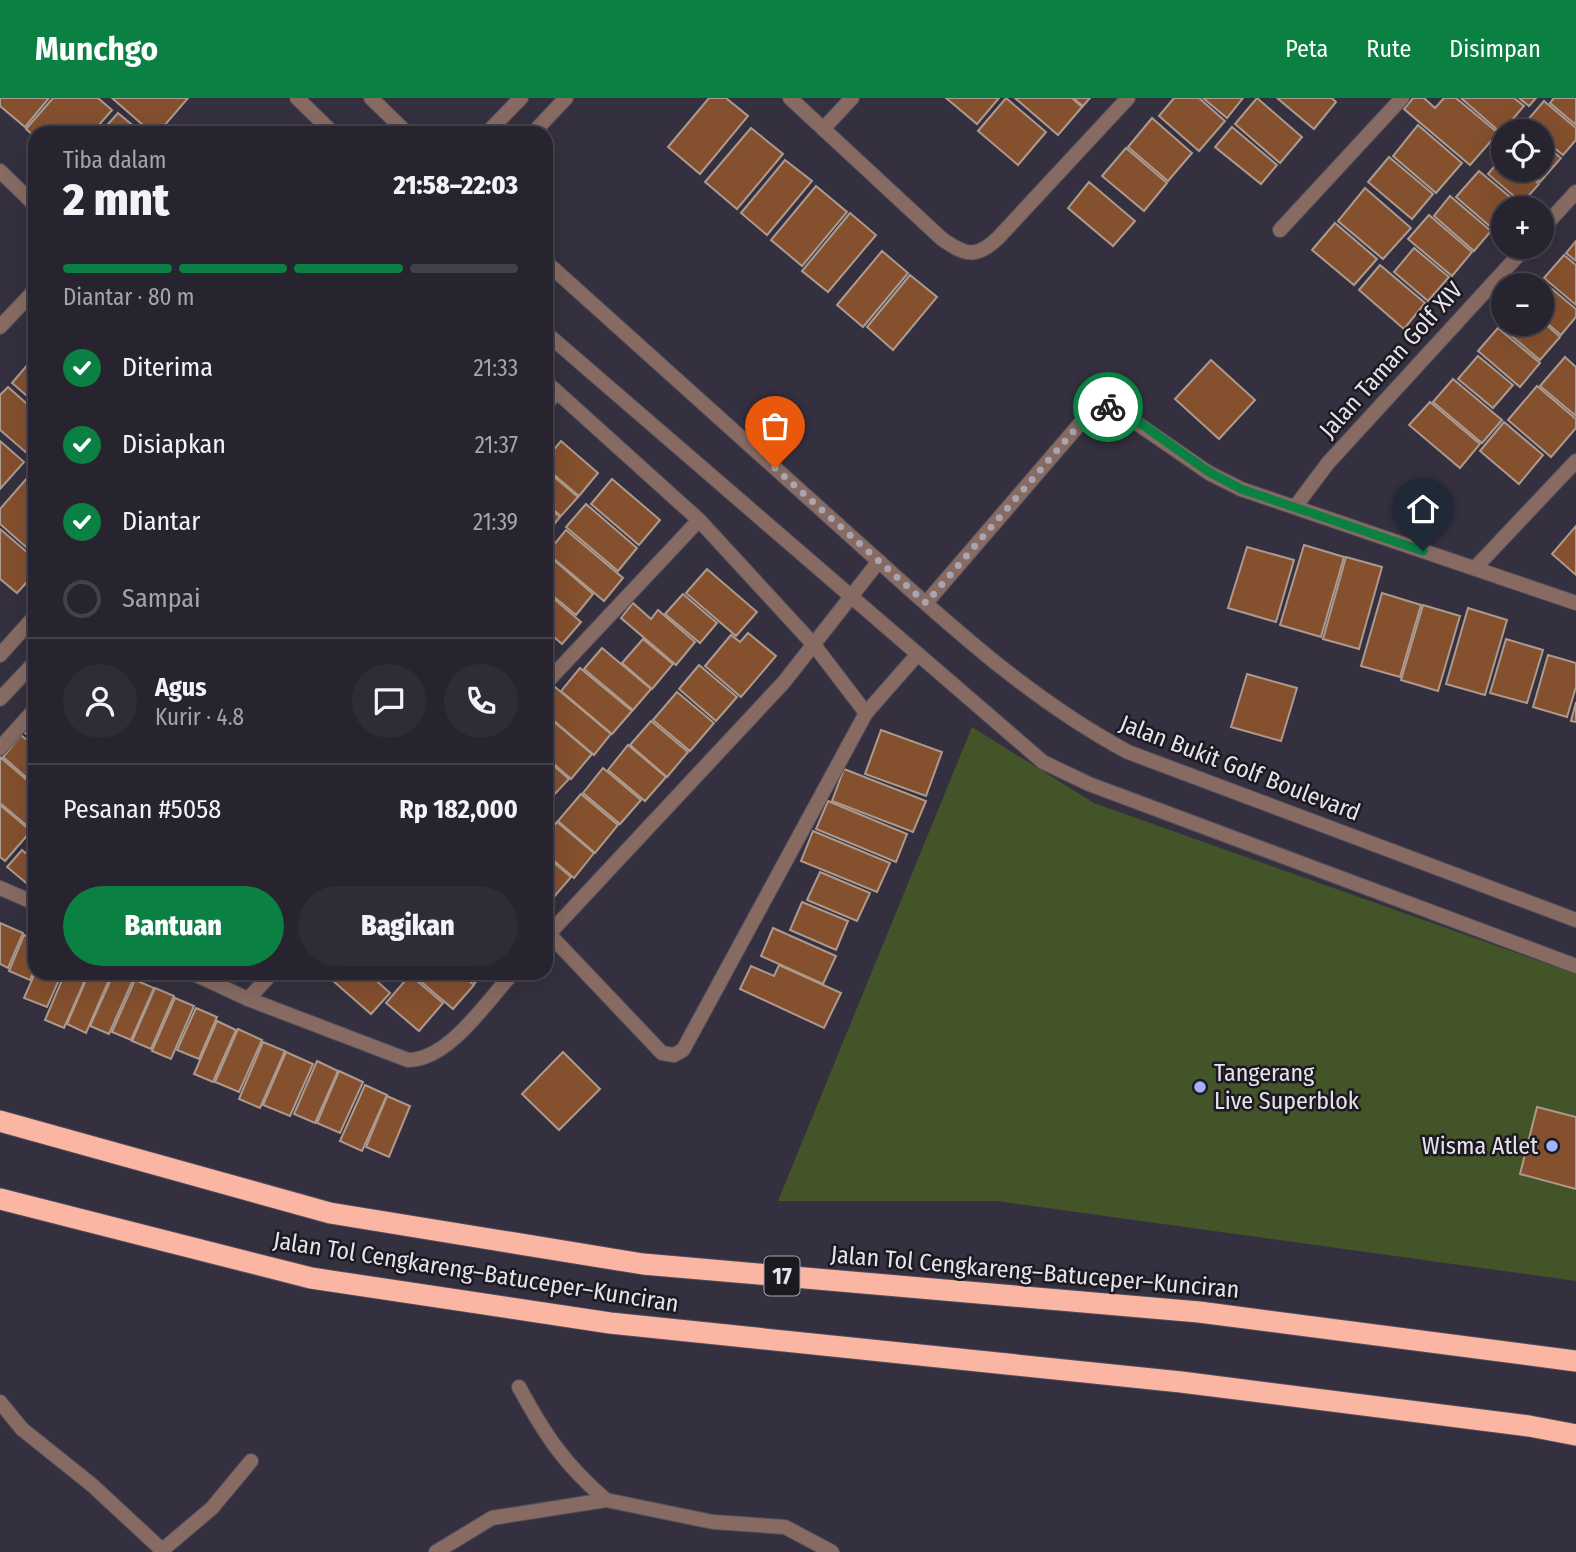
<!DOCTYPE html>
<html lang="id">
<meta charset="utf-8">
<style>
:root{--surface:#28242f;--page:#302c37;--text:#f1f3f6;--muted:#a5a4aa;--line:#44414b;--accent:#0b8043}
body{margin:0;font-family:"Fira Sans Condensed",sans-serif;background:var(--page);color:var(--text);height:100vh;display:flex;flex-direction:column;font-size:26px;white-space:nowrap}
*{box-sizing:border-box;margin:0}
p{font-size:23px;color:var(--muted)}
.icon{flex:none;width:38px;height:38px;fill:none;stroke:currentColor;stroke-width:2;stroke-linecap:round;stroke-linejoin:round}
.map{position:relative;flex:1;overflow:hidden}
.side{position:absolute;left:28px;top:28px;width:525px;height:854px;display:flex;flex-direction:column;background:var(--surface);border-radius:21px;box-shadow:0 7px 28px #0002,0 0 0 2px var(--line)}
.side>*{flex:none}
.fabs{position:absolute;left:1491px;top:21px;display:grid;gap:14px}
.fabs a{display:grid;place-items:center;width:63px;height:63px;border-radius:50%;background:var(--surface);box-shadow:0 7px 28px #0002,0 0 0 2px var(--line);font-size:35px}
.pin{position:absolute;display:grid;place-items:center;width:60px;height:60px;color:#fff;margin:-72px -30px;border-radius:50% 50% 50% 0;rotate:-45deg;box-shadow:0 0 7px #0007}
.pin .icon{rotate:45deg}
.courier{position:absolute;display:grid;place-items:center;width:70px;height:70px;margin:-35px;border:5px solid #0b8043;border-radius:50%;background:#fff;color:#222;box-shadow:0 2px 9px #0007}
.headline em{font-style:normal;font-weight:800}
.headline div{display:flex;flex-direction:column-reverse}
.headline{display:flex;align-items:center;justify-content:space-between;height:119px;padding:0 35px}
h1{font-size:46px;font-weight:800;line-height:52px}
.bar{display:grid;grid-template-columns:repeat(4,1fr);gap:10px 7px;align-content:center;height:84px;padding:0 35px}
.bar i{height:9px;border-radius:5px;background:var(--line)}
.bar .active{background:var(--accent)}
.bar p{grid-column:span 4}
.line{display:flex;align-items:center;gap:18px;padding:0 35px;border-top:2px solid var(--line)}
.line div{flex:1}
.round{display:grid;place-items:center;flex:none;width:74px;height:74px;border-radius:37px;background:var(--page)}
ol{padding:0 35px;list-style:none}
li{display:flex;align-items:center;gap:21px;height:77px}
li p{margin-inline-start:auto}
li .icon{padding:7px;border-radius:50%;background:var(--accent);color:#fff;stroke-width:4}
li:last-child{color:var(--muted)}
li i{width:38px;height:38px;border:4px solid var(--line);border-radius:50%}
.cta{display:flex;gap:14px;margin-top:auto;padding:14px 35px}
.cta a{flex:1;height:80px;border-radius:42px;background:var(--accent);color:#fff;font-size:28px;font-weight:800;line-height:80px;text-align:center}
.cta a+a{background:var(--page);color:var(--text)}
header{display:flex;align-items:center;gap:42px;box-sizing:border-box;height:98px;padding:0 35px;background:var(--accent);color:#fff}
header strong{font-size:33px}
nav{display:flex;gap:38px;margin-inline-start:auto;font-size:24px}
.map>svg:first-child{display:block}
</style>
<header>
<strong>Munchgo</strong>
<nav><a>Peta</a><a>Rute</a><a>Disimpan</a></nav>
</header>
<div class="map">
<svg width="1576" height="1454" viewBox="0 0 1576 1454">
<rect width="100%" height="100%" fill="#35303f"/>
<polygon fill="#435428" points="972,629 1094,705 1576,876 1576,1183 996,1103 778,1103"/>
<g fill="#84502e" stroke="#ad9a8e" stroke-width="2">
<polygon points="0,0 49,0 25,29 0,8"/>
<polygon points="53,0 98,0 112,12 92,35 35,35 35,39 26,31"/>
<polygon points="112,0 188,0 158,35 152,35"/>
<polygon points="709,0 726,0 748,18 700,76 668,49"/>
<polygon points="946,0 999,0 977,26"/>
<polygon points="1006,0 1046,34 1018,67 978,33"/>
<polygon points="1015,0 1072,0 1082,9 1058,37"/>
<polygon points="1073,0 1090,0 1083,8"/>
<polygon points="1174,0 1199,0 1225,23 1199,53 1159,18"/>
<polygon points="1203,0 1243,0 1227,20"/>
<polygon points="1257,0 1302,39 1280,65 1235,26"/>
<polygon points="1277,0 1332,0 1336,4 1314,31"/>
<polygon points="1413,0 1424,0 1435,10 1444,0 1456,0 1498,35 1470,67 1404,11"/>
<polygon points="1461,0 1514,0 1524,8 1501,35"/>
<polygon points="1519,0 1536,0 1529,8"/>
<polygon points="1554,0 1576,0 1576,27 1550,5"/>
<polygon points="1544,3 1576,30 1576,42 1563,57 1542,40 1542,33 1534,33 1525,25"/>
<polygon points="118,15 142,35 100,35"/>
<polygon points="1152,20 1192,55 1168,83 1128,49"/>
<polygon points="1418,27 1462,65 1436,95 1393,58"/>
<polygon points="1232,29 1277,67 1261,86 1215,49"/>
<polygon points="751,30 783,56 737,111 705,84"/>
<polygon points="1542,44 1561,60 1540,84 1526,72 1542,72"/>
<polygon points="1126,50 1167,85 1144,113 1102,78"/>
<polygon points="1503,58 1503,72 1523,72 1539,86 1522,105 1488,76"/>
<polygon points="1389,59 1433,96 1412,121 1368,84"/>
<polygon points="785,62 812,83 767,137 741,115"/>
<polygon points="1479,73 1516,104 1511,110 1503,110 1503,119 1493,131 1456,99"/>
<polygon points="1089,84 1135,123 1113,148 1068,110"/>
<polygon points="816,88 847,114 802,168 771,142"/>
<polygon points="1365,90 1411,130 1383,161 1338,123"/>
<polygon points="1450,98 1491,133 1474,153 1434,118"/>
<polygon points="850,115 876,137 828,194 802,173"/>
<polygon points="1429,117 1472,154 1452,178 1408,141"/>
<polygon points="1335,125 1377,161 1354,187 1312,152"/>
<polygon points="1576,143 1576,163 1566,155"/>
<polygon points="1414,150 1449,179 1428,203 1394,174"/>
<polygon points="882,153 908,175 863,229 837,207"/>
<polygon points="1564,157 1576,167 1576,207 1544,180"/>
<polygon points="1380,167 1425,205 1404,231 1359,192"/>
<polygon points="910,177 937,199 893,252 867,229"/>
<polygon points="1540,181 1576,211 1576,219 1561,237 1542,221 1542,187 1534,187"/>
<polygon points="1542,223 1560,239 1540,262 1501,229 1504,226 1542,226"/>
<polygon points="1498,230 1540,265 1520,289 1478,253"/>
<polygon points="35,258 35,305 12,285"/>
<polygon points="1478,258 1513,287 1493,310 1458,281"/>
<polygon points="1565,259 1576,269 1576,318 1540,288"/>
<polygon points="1211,262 1255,302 1219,341 1175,301"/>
<polygon points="1453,281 1502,322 1482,345 1433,304"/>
<polygon points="1537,288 1576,321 1576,330 1551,359 1508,322"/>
<polygon points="8,289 35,313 35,351 29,357 0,332 0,297"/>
<polygon points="1430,304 1480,346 1460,370 1409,327"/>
<polygon points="1504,324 1543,357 1519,386 1480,353"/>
<polygon points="0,343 24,364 0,391"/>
<polygon points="561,343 598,375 579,398 546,370 546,361"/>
<polygon points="546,372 578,399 561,418 546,406"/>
<polygon points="28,379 35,385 35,457 0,426 0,411"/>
<polygon points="612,381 660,422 639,447 591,406"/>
<polygon points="586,406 637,450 618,473 566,429"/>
<polygon points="546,407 560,419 546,436"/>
<polygon points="1576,428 1576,477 1552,456"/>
<polygon points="0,431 35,461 35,475 17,495 0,481"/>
<polygon points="566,432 623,480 604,503 547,455"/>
<polygon points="1304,447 1344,459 1321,539 1280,527"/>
<polygon points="1247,449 1294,462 1276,524 1228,510"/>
<polygon points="546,455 593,496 576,517 546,492"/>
<polygon points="1346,459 1382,469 1359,551 1323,541"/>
<polygon points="707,471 757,514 736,538 686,495"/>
<polygon points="546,494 581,524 562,546 546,532"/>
<polygon points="1382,495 1421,507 1400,579 1361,568"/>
<polygon points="683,496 717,525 700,545 665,516"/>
<polygon points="633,505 651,521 658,512 695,544 676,567 621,520"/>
<polygon points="1423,507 1460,518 1438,593 1401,582"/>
<polygon points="1468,510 1507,522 1485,597 1446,586"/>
<polygon points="546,534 554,541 546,551"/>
<polygon points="748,535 776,558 741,599 705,568 731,537 740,544"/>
<polygon points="643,541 673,566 652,591 622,565"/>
<polygon points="1506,541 1543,552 1527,605 1490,595"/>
<polygon points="602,550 651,591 633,612 584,571"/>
<polygon points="1548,557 1576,565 1576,589 1567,619 1533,609"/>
<polygon points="699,567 737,599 716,623 679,591"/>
<polygon points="580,570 632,613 612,636 561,593"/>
<polygon points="1247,576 1297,590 1281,643 1231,629"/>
<polygon points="555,589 611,636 594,657 546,616 546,600"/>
<polygon points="677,594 714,625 690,653 653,622"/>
<polygon points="1576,604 1576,624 1571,623"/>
<polygon points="546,617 592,656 571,681 546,659"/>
<polygon points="35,621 35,644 24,634"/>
<polygon points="651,623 688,654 667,679 630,647"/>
<polygon points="881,632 942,654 926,698 865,676"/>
<polygon points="21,637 35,649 35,687 3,659"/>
<polygon points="628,647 666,679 645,703 608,672"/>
<polygon points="0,659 35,689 35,728 32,732 0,705"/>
<polygon points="546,661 569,681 551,700 546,696"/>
<polygon points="603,670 641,702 620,726 583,695"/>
<polygon points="844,671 926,703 913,734 832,703"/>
<polygon points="581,696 618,727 595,755 558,723"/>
<polygon points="828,703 907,736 896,764 816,731"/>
<polygon points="0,707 31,733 5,763 0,759"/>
<polygon points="557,724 594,755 574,780 546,756 546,736"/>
<polygon points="813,733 890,765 877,794 801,763"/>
<polygon points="35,744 35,760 27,753"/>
<polygon points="22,752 35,763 35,782 30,788 7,769"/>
<polygon points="546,758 571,779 547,807 546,806"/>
<polygon points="820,774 870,795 857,823 807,802"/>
<polygon points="802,804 848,823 836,852 790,832"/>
<polygon points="0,825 23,835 8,870 0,866"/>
<polygon points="773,830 836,858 823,886 761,858"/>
<polygon points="24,837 35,841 35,871 30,882 9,873"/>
<polygon points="779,867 841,895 824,930 740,891 751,868 774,878"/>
<polygon points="35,875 62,875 47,909 24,900"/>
<polygon points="65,875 88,875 64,930 45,922"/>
<polygon points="89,875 111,877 86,935 67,926"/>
<polygon points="114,875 136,875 109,936 90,928"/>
<polygon points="324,875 368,875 390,895 371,916"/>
<polygon points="373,875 388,875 382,883"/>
<polygon points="411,875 460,875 474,887 453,911"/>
<polygon points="464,875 483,875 475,885"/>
<polygon points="410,877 443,905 419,933 386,905"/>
<polygon points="135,882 154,890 131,942 112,934"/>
<polygon points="155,890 174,898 151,951 132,943"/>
<polygon points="175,900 194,908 171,961 152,953"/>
<polygon points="196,910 217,919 199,961 177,952"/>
<polygon points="217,923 236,932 213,984 194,976"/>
<polygon points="238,931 262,942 239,994 215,984"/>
<polygon points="263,944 285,953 260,1010 239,1001"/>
<polygon points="286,954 313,966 290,1018 263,1007"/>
<polygon points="563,954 600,991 559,1032 522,996"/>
<polygon points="317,963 338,973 315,1025 294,1016"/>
<polygon points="339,973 363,984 340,1035 317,1025"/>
<polygon points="365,987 387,997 362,1053 340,1043"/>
<polygon points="387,998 410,1008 389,1059 366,1049"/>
<polygon points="1537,1009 1576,1019 1576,1091 1520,1076"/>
</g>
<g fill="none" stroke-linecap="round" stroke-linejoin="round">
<g stroke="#514d5b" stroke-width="16">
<g id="minor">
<polyline points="297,0 333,35"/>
<polyline points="371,0 407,35"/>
<path d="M790,0l152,141c23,16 34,20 56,-1l130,-140"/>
<polyline points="823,31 852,0"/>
<polyline points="487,35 521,0"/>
<polyline points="533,35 566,0"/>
<polyline points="0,73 35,107"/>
<polyline points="1542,131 1576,94"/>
<polyline points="1280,132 1402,0"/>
<path d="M546,164c100,90 199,179 299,269 89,80 177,164 283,221l448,168"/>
<polyline points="0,229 35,192"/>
<polyline points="546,235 1043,664 1089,686 1576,868"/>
<polyline points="546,284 699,422 814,547 866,615"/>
<polyline points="546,306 557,294"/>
<polyline points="1295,409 1328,365 1526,149"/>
<polyline points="1475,470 1576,363"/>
<polyline points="926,505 1084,321 1100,310 1116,311 1209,375 1241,391 1576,505"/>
<polyline points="0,557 35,518"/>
<polyline points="546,585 699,422"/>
<polyline points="0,601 35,564"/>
<polyline points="0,650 35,611"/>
<polyline points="0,790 35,805"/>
<polyline points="549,836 662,955 674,957 683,952 866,615 917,557"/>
<polyline points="546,839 784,584 879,463"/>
<path d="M192,875l56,26 160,61c41,0 78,-58 105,-87"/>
<polyline points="248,901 272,875"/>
<path d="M519,1289c26,48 45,77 87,113"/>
<polyline points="0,1304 22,1331 92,1387 162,1452"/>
<polyline points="160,1454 212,1410 251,1363"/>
<polyline points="436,1454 492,1420 606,1402 713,1424 785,1429 832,1454"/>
</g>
</g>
<g stroke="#514d5b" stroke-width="23">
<g id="motorway">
<polyline points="0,1023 330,1115 643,1166 1199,1214 1576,1263"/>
<polyline points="0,1101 311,1180 610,1225 1181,1284 1529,1328 1576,1337"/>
</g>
</g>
<use href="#minor" stroke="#876b63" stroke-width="14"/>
<use href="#motorway" stroke="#fab6a3" stroke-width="21"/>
</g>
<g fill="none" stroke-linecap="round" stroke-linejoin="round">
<polyline stroke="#a8a4b0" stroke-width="7" stroke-dasharray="0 12.6" points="775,370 926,505 1084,321 1100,310 1108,309"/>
<polyline stroke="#0b8043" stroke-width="9" points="1108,309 1130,318 1209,374 1241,391 1423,453"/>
</g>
<g fill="#a0b3fd" stroke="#1c1920" stroke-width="2.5">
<circle cx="1200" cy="989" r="7"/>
<circle cx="1552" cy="1048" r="7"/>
</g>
<g text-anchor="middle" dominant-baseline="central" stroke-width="5" stroke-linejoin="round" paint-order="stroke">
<rect fill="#1c1920" stroke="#a9a6b0" stroke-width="2" x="764.5" y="1158.5" width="35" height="39" rx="5"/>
<g font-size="23" font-weight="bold" fill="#e6e3ed">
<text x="782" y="1178">17</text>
</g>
<g font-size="24" fill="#e6e3ed" stroke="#1c1920">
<text transform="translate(1391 262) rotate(-48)">Jalan Taman Golf XIV</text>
<text transform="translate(1240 670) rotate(21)">Jalan Bukit Golf Boulevard</text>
<text transform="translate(476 1174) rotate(9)">Jalan Tol Cengkareng–Batuceper–Kunciran</text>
<text transform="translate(1035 1174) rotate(5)">Jalan Tol Cengkareng–Batuceper–Kunciran</text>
</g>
<g font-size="24" fill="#e6e3ed" stroke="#1c1920" text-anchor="start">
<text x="1214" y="975">Tangerang<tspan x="1214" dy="28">Live Superblok</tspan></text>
<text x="1538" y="1048" text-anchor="end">Wisma Atlet</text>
</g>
</g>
</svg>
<div class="fabs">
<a><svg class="icon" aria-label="locate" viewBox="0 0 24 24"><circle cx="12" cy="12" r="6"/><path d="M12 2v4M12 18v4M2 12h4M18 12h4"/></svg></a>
<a>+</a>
<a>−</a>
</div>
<div class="pin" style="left:775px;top:370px;background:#ea580c"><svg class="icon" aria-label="bag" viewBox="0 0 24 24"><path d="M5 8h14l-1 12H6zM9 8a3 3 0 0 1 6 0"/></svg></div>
<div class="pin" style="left:1423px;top:453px;background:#1f2937"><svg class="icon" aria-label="home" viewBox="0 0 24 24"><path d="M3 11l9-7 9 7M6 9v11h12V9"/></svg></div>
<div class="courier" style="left:1108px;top:309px"><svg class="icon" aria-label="bike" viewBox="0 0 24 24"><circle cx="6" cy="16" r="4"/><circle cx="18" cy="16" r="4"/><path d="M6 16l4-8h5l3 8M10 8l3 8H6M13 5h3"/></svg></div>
<section class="side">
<div class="headline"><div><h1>2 mnt</h1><p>Tiba dalam</p></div><em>21:58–22:03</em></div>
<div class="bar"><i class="active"></i><i class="active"></i><i class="active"></i><i></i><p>Diantar · 80 m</p></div>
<ol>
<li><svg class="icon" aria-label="check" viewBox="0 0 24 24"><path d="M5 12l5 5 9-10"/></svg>Diterima<p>21:33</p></li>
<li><svg class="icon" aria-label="check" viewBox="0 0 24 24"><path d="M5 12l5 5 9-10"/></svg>Disiapkan<p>21:37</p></li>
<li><svg class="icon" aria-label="check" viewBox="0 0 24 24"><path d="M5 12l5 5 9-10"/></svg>Diantar<p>21:39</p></li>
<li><i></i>Sampai</li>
</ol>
<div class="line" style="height:126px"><a class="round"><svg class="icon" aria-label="person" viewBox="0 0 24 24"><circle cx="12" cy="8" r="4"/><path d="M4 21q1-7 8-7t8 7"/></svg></a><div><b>Agus</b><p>Kurir · 4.8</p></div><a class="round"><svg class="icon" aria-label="chat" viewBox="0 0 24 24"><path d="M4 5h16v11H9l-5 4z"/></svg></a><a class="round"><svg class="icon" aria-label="phone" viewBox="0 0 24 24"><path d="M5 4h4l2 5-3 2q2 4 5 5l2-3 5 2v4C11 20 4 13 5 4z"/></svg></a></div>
<div class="line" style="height:91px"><div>Pesanan #5058</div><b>Rp 182,000</b></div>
<div class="cta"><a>Bantuan</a><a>Bagikan</a></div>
</section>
</div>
